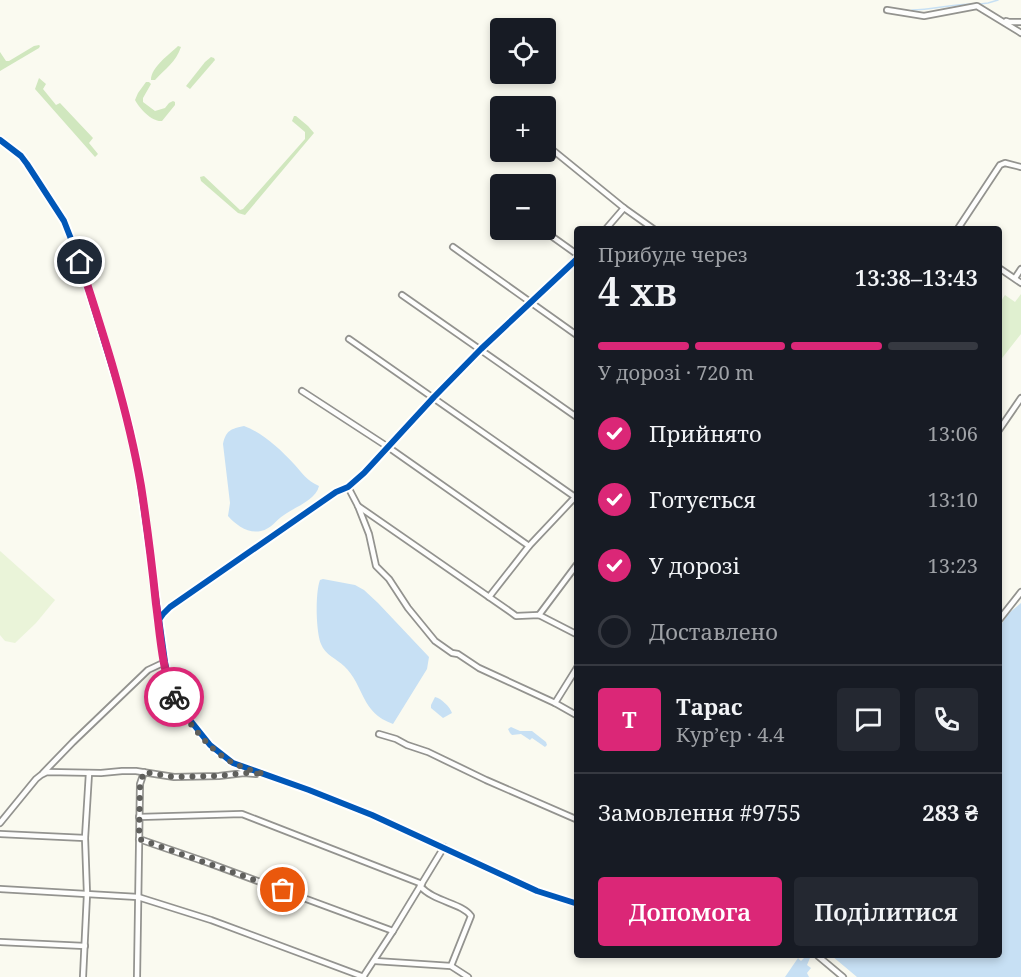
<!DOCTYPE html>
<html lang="uk">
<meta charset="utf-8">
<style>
:root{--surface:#171b24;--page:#242831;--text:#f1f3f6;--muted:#9ea1a6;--line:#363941;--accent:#db2777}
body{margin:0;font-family:"Noto Serif",serif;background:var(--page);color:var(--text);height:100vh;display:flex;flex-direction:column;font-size:22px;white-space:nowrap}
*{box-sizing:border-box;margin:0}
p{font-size:20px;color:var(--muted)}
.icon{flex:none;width:33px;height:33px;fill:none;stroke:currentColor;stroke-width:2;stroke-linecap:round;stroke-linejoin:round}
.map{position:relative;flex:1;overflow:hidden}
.drawer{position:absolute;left:574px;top:226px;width:428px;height:732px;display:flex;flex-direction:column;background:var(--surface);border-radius:6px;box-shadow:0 3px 9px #0003}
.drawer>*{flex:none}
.fabs{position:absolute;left:490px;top:18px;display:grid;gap:12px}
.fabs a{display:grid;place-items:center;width:66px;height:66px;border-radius:6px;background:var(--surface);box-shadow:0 3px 9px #0003;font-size:30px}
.pin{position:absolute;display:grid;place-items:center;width:51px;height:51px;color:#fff;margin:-26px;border:3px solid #fff;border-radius:50%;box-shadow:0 2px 6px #0007}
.courier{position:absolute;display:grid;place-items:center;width:60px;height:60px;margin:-30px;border:4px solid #db2777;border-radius:50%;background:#fff;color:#222;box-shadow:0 2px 8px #0007}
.headline em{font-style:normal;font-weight:600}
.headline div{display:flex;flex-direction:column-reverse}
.headline{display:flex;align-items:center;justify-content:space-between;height:102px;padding:0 24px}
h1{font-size:39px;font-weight:600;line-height:45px}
.bar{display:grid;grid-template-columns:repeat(4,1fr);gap:9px 6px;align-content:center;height:72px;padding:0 24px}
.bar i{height:8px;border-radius:4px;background:var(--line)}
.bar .on{background:var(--accent)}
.bar p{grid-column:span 4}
.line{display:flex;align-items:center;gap:15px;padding:0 24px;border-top:2px solid var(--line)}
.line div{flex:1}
.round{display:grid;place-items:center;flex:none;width:63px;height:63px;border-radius:6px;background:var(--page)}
ol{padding:0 24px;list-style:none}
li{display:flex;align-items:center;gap:18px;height:66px}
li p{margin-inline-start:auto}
li .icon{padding:6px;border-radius:50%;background:var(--accent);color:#fff;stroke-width:4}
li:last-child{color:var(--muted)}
li i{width:33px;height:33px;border:3px solid var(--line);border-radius:50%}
.primary-button{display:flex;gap:12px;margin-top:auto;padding:12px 24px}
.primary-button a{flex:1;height:69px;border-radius:6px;background:var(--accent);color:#fff;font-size:24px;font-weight:600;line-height:69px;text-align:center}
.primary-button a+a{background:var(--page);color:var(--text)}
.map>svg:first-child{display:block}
</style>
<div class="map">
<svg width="1021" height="977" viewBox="0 0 1021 977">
<rect width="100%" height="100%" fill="#fafaf0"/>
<polygon fill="#e0f0d0" points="1021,294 1021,334 999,362 999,304 1005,295 1015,302"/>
<g fill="#d0e7be">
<polygon points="39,45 40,46 39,48 0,71 0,52 6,61 9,61 34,46"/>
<path d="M178,46l3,1c-5,15 -16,22 -26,33h-4c0,-13 18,-25 27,-34z"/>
<polygon points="211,57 214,58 215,60 190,89 186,86 205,62"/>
<polygon points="39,78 46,84 43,89 56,105 60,103 93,138 89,143 98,154 95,157 35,89"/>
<path d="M146,82h3l2,2 -8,14v4l12,9 10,-3 4,-5 4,-2 2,1v3l-13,16c-10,1 -22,-12 -27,-21l3,-7z"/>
<polygon points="294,116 296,116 308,126 314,133 245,215 238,213 201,181 200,177 204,176 240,210 243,209 305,139 305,132 292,121"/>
</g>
<polygon fill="#eaf4d9" points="0,551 55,600 36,623 15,643 5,641 0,635"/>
<g fill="#c7e0f4">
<path d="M244,426c19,7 36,23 50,38 9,10 12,16 25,22 -3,14 -24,21 -35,29 -8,5 -13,14 -23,16 -13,3 -25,-6 -33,-15l2,-13 -7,-59c3,-14 8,-15 21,-18z"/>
<path d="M323,579l32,6 9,5 14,13 51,54 -2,12 -34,55c-33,-12 -28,-38 -49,-58 -7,-7 -19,-11 -23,-22 -5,-12 -6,-51 -1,-64z"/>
<polygon points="1021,603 1021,977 857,977 832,956 999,956 999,628 1008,614"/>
<path d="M435,697c6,1 15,10 17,16l-9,5 -12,-10v-3z"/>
<polygon points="511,727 520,731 532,731 546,742 547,745 545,747 532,738 530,740 521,734 512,735 510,733 508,729"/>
<polygon points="806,956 810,958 807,965 811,968 807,973 809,977 785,977 798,958 801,961"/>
</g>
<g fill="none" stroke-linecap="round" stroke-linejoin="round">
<g stroke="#c7e0f4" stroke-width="1.5">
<polyline points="980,4 988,3 998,0"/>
<path d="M912,10c20,0 40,-6 61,-6"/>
</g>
<g stroke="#93938f" stroke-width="8">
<g id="minor">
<polyline points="887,10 924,16 977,6 1021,33"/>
<polyline points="1006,21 1009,22 1021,22"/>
<polyline points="0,140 21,156 27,164 64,221 80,262 120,393 130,430 138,468 165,662 171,691 178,705 210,745 233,763 309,790 372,815 537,891 578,904"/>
<polyline points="549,147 624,208 655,230"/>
<polyline points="499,197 501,198"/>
<polyline points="543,230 578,255"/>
<polyline points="605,230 624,208"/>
<polyline points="957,230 1000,165 1005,163 1021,167"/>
<polyline points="453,247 578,336"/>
<polyline points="999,268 1021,283"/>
<polyline points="1015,278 1021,269"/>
<polyline points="402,295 578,418"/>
<polyline points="349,339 575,497"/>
<polyline points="302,391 388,447 529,546"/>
<polyline points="999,430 1021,398"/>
<polyline points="348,487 358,506 369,534 376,566 389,579 408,608 435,641 452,653 458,654 479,668 555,703 578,716"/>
<polyline points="358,506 512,613 516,616 539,615 578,635"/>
<polyline points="489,597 529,546 578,494"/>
<polyline points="539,615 578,563"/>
<polyline points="999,620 1021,592"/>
<polyline points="158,621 163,614 170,607 336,492 348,487 364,473 434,397 481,349 578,258"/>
<polyline points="555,703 578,666"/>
<polyline points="379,734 396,739 407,745 428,752 486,780 578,820"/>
<polyline points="43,773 73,742 148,670 165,662"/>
<polyline points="139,817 242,814 422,884"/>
<polyline points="0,823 36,779 41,775 47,772 101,773 122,771 136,771 174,777 219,776 244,773 256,774"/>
<polyline points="0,834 85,838"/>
<polyline points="139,839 206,862 393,931"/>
<path d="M420,886c14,16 42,17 51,30l-20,50"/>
<polyline points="0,889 138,897 211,920 364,977"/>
<polyline points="0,942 85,946"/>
<polyline points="818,956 843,977"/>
<polyline points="375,961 451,966 468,977"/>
<polyline points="83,977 87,894 85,838 89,773"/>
<polyline points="137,977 140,784 144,772"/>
<polyline points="363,977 393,931 444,847"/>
</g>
</g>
<use href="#minor" stroke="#fefefd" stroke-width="4.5"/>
<g stroke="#fff" stroke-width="10">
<g id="cycleway">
<polyline points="0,140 21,156 27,164 64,221 80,262 120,393 130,430 138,468 165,662 171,691 178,705 210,745 233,763 309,790 372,815 537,891 578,904"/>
<polyline points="158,621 163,614 170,607 336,492 348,487 364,473 434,397 481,349 578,258"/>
</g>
</g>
<use href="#cycleway" stroke="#0057b8" stroke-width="6"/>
</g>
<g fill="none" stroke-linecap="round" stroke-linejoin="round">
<path stroke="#5f5f5c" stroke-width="6" stroke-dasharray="0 10.8" d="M174,697c11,23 37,55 59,66 10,5 21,8 31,11l-20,-1 -25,3 -45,1 -30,-5 -4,12 -1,55 144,51"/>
<path stroke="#db2777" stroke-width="8" d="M80,262c24,74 48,148 61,224 6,39 11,79 15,118 4,29 6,67 18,93"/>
</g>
</svg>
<div class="fabs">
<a><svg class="icon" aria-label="locate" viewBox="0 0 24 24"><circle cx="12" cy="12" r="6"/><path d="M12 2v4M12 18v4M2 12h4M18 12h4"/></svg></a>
<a>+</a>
<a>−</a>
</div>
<div class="pin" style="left:283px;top:890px;background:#ea580c"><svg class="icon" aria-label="bag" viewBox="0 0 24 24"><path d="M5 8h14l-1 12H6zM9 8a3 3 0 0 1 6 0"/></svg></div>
<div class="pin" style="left:80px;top:262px;background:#1f2937"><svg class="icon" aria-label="home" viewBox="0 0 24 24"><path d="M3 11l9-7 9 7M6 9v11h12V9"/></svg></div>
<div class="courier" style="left:174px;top:697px"><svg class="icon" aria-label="bike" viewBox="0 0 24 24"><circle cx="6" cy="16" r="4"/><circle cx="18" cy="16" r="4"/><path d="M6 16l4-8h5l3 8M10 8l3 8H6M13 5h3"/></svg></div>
<section class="drawer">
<div class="headline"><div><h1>4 хв</h1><p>Прибуде через</p></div><em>13:38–13:43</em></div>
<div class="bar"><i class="on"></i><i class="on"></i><i class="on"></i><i></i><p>У дорозі · 720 m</p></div>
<ol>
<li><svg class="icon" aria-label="check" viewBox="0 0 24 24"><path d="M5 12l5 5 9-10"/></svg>Прийнято<p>13:06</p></li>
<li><svg class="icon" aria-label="check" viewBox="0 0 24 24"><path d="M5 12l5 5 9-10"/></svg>Готується<p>13:10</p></li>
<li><svg class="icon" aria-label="check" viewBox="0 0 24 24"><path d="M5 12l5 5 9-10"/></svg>У дорозі<p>13:23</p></li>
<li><i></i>Доставлено</li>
</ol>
<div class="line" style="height:108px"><b class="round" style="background:var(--accent);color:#fff">Т</b><div><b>Тарас</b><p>Кур’єр · 4.4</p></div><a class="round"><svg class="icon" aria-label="chat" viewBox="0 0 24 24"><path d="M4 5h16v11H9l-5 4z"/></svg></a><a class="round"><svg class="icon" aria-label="phone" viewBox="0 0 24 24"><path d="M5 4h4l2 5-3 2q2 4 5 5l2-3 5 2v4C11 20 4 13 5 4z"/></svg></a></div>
<div class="line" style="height:78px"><div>Замовлення #9755</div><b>283 ₴</b></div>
<div class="primary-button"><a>Допомога</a><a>Поділитися</a></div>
</section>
</div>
